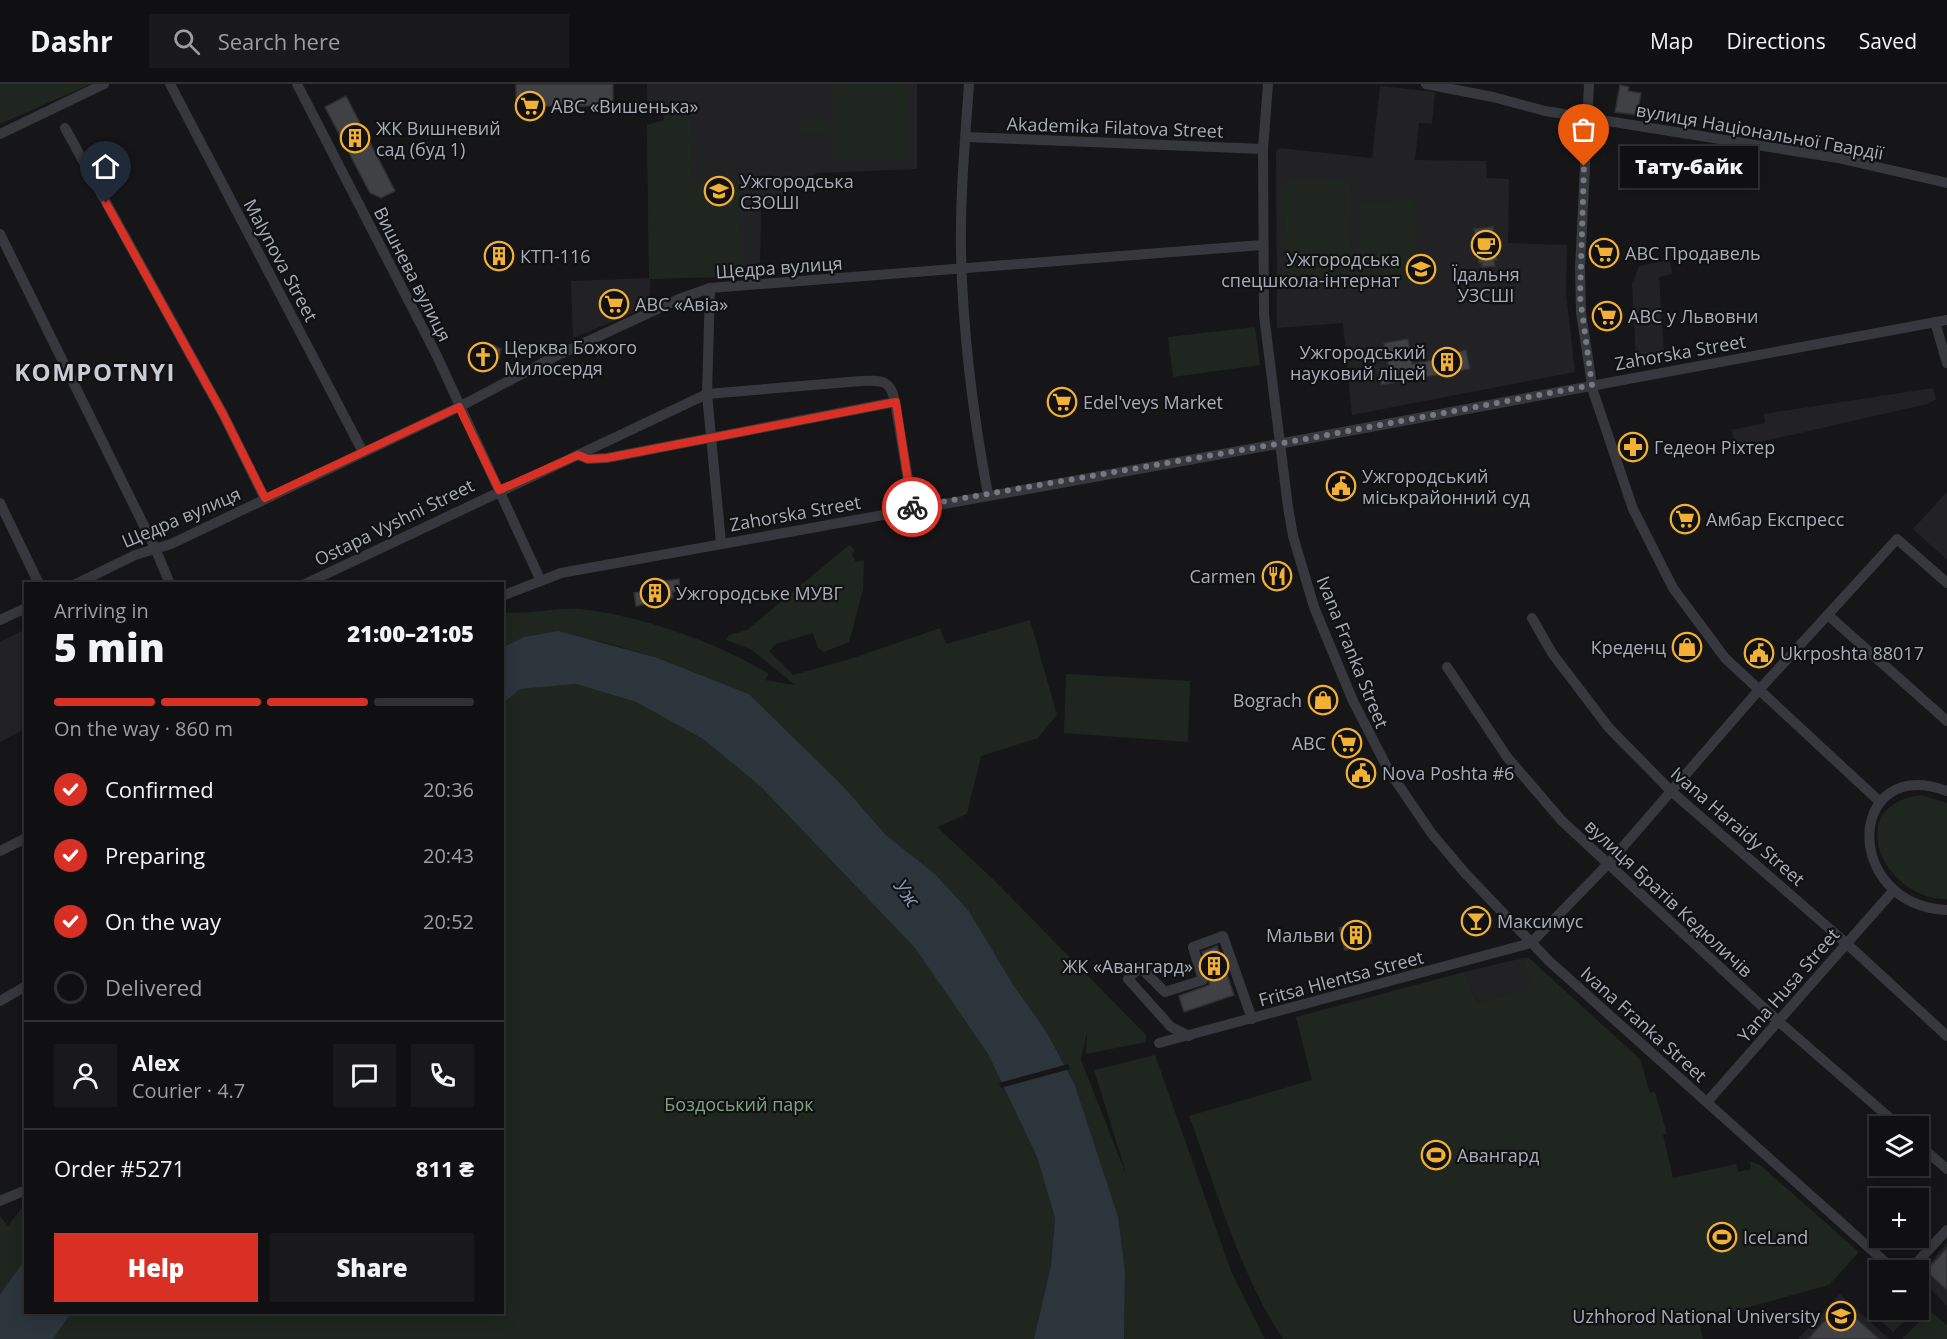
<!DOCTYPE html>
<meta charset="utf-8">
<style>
:root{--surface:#101012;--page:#19191b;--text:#f1f3f6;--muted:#9c9d9f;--line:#303032;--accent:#d93025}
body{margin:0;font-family:"Open Sans",sans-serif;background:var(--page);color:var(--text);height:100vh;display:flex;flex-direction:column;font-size:22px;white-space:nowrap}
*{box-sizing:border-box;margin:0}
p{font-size:20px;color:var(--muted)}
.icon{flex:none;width:33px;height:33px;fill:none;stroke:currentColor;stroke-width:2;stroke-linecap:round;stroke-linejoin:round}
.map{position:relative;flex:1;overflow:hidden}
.sheet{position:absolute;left:24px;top:498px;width:480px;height:732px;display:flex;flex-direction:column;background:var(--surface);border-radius:0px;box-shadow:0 3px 15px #0003,0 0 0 2px var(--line)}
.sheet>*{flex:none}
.controls{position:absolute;left:1869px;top:1032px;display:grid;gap:12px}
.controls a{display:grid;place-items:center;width:60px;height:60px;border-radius:0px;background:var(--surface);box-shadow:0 3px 15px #0003,0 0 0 2px var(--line);font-size:30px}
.pin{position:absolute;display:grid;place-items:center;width:51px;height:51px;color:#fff;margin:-62px -26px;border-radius:50% 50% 50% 0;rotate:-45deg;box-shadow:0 0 6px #0007}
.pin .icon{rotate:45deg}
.courier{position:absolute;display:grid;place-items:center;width:60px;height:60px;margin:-30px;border:4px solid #d93025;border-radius:50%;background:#fff;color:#222;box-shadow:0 2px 8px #0007}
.bubble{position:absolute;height:42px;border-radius:0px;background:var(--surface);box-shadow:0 3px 15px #0003,0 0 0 2px var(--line);font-size:20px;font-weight:800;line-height:42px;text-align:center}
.headline em{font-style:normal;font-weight:800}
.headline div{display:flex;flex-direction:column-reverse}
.headline{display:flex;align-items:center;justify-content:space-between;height:102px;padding:0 30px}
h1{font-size:39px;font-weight:800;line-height:45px}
.bar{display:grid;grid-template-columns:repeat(4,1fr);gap:9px 6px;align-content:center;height:72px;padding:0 30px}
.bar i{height:8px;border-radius:4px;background:var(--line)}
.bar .current{background:var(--accent)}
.bar p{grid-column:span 4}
.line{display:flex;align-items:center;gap:15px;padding:0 30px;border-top:2px solid var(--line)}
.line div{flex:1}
.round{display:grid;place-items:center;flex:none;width:63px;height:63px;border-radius:0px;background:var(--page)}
ol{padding:0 30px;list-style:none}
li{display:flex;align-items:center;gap:18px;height:66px}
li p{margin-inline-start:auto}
li .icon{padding:6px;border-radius:50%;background:var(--accent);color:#fff;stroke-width:4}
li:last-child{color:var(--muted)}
li i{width:33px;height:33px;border:3px solid var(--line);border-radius:50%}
.cta{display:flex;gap:12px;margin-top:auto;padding:12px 30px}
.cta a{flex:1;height:69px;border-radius:0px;background:var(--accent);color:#fff;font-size:24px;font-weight:800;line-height:69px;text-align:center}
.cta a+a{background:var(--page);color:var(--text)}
header{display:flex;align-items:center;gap:36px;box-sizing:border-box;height:84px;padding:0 30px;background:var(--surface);border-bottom:2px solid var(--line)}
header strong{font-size:28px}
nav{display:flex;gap:33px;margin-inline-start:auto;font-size:21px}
.search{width:420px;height:54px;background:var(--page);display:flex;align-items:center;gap:15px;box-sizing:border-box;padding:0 21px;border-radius:0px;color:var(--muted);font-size:22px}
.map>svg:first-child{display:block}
</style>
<header>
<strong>Dashr</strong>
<div class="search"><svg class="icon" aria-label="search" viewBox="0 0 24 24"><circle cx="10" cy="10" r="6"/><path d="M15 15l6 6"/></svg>Search here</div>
<nav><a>Map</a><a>Directions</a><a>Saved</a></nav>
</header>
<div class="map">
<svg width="1947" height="1255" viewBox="0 0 1947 1255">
<rect width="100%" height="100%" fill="#161618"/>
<g fill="#222225">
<polygon points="647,0 917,0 917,85 817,89 761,125 760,192 650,195 650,222 573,254 571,197 649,194 647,41 664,36 663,18 647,17"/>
<polygon points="1380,2 1435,8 1432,40 1419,39 1415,76 1486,77 1487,94 1509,95 1508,159 1567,161 1566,209 1575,288 1352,331 1343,239 1277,244 1276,69 1279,64 1372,74"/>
<polygon points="1670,176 1672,190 1659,193 1664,271 1636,276 1632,200 1639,182"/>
<polygon points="1933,304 1936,315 1927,320 1738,363 1731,346 1765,339 1764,330"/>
<polygon points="1947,408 1947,476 1913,445"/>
<polygon points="25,545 25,645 0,658 0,558"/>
<polygon points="1523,874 1532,904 1477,918 1464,888"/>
<polygon points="1947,1159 1947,1222 1919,1192"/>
<polygon points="1840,1210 1889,1255 1798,1255"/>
</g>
<g fill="#1e261f">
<polygon points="0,0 91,0 0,40"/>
<polygon points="833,0 908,0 909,75 833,75"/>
<polygon points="663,18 690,19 691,99 736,97 738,107 740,192 649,195 647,41 664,37"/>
<polygon points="801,35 827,35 828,49 801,49"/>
<polygon points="1350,96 1351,204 1285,206 1284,97"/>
<polygon points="1415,116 1420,200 1363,206 1358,119"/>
<polygon points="1255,243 1260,281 1173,293 1168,253"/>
<path d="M849,461l6,5 -3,5 4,7 8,-2 -1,30 -14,52 -25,10 -6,-4 -5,-15 -37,11 -7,7 24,24 57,-16 90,-31 6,16 84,-24 27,95 -19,23 -57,18 -14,58 -30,13 57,53 152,155v7l-60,12 1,-22 -6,28 47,119 -34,-109 61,-15 76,216 34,68h-141l1,-67 -51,-189 -28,-52 -32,-45 -45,-75 -34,-37 -49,-39 -43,-49 -94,-92 -94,-37 -55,-16 -76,-4 -21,10 -1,-35c26,3 52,-5 78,-3 59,6 139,34 189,65l-4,6 30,5 -43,-35 -26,-10 3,-5 18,-5z"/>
<polygon points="1066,590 1190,597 1188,658 1064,649"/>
<polygon points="576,600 636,618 703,655 760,702 915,864 988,970 1037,1073 1055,1134 1051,1181 1034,1255 53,1255 71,1229 502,1228 502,619 520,605"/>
<path d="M1921,711l26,8v96c-64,1 -106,-94 -26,-104z"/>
<path d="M1523,874h6l111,101 10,34 5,-1 12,42 -4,1 10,43 63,-14 2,8 13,-3 -1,-8 10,4 99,87 -30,33 -130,36 4,18h-420c-44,-66 -66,-149 -94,-223l123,-36 -16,-63 168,-45 13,30 54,-14z"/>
<polygon points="25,1120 25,1176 0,1210 0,1132 8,1142"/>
<polygon points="1885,1226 1910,1226 1911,1232 1893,1248 1879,1235"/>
<polygon points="1930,1227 1947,1241 1947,1255 1902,1255"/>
</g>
<g fill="#2c353c">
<polygon points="558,547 655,573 749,610 843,702 886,751 935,790 969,827 1014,902 1046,947 1074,999 1118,1133 1125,1188 1124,1255 1034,1255 1051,1181 1055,1134 1037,1073 988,970 915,864 760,702 703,655 636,618 576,600 520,605 503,619 503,563 524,553"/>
<polygon points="25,1176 26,1228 71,1229 53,1255 0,1255 0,1210"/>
</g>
<polygon fill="#161618" points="1068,980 1070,985 1001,1004 999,999"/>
<g fill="#404145" stroke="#303034" stroke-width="1.5">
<rect x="516" y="0" width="97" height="22"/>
<polygon points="1620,1 1629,3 1628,7 1641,9 1637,31 1615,28"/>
<polygon points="346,12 395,107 381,114 370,109 325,23"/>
<polygon points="1493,143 1497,176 1494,177 1495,182 1482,183 1482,179 1479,179 1474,145"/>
<polygon points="1408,255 1412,280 1449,273 1448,270 1466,266 1470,285 1381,301 1378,286 1389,284 1384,259"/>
<polygon points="493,261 501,265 499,274 485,284 472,284 470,272"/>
<polygon points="679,495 680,507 672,508 673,514 636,522 634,509 657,506 655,498"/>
<polygon points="1366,837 1372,859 1345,866 1339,844"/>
<polygon points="1217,862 1234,911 1184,928 1179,912 1209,901 1210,894 1202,868"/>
<polygon points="1947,1164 1947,1206 1926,1187"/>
<polygon points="1846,1225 1879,1255 1808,1255 1833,1228 1838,1233"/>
</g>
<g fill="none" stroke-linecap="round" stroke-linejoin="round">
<g stroke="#37383d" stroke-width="10">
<polyline points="170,0 363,368"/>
<polyline points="297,0 436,270 540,495"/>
<path d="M969,0c-4,56 -9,113 -8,169 2,82 12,162 27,242"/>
<polyline points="1268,0 1263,65 1264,231 1288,423 1293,452 1314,523 1353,617 1389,687 1432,750 1465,789 1549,877 1894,1186"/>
<polyline points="1426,0 1493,13 1545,27 1838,74 1947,99"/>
<polyline points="1589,0 1580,184 1581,229 1593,307 1633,425 1673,504 1725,574 1879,717"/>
<polyline points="65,44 223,330 265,415"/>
<polyline points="0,50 104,0"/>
<polyline points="966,53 1263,65"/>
<polyline points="0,150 155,464 170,500"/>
<polyline points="710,204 707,310 721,459"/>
<polyline points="1935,238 1947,279"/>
<polyline points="578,371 588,375 607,374 895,318"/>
<polyline points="0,419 39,500"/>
<polyline points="76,500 135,471 171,460 459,323 556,272 679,215 710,204 1262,161"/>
<path d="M305,500l402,-190 154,-13c21,-1 30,-1 34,21l18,107"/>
<polyline points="502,512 561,489 1300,356 1947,236"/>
<polyline points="1828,531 1947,637"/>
<polyline points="1532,534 1552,569 1609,644 1671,707 1846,859 1947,952"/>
<polyline points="0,536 26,524"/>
<polyline points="1447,583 1507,673 1562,737 1778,937 1899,1042"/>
<path d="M1947,707c-101,-37 -106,114 0,119"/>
<polyline points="0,767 26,754"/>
<polyline points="0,917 26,902"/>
<polyline points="1189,952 1171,943 1128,895 1140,883 1165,908 1203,896 1193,863 1223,852 1252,935"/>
<polyline points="1159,959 1531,859 1608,780 1758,607 1897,455 1947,499"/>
<polyline points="1707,1018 1893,807"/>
<polyline points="1918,1060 1947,1085"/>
<polyline points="0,1117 26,1106"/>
<polyline points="1910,1186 1947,1146"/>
</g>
</g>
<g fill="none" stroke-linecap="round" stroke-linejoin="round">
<polyline stroke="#757880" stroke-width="6" stroke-dasharray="0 10.8" points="912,423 1300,356 1592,301 1580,213 1584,82"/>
<polyline stroke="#d93025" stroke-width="8" points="106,119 223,330 265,414 459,323 499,406 578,371 588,375 607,374 896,318 912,423"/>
</g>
<defs>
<g id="supermarket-ring" transform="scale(1.5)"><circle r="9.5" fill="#111113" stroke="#f2b134" stroke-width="1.5"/><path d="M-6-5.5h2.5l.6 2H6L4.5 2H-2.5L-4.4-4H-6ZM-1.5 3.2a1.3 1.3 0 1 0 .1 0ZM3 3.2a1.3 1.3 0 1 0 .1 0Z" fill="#f2b134"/></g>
<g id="building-ring" transform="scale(1.5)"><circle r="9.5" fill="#111113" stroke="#f2b134" stroke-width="1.5"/><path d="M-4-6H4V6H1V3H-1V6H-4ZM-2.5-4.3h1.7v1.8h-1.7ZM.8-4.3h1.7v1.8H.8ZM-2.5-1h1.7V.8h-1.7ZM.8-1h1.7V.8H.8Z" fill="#f2b134"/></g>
<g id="school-ring" transform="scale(1.5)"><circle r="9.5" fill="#111113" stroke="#f2b134" stroke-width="1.5"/><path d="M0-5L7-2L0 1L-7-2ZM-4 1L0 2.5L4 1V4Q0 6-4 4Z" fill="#f2b134"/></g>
<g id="cafe-ring" transform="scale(1.5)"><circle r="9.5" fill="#111113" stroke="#f2b134" stroke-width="1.5"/><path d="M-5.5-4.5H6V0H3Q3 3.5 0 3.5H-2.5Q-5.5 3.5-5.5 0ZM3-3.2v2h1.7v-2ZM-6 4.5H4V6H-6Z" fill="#f2b134"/></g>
<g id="church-ring" transform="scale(1.5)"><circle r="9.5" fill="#111113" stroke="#f2b134" stroke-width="1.5"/><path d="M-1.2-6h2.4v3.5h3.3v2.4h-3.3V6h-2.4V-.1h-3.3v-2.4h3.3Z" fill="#f2b134"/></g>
<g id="pharmacy-ring" transform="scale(1.5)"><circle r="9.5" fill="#111113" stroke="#f2b134" stroke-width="1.5"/><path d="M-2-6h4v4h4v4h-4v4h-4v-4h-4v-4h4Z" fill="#f2b134"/></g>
<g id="civic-ring" transform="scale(1.5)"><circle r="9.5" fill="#111113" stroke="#f2b134" stroke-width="1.5"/><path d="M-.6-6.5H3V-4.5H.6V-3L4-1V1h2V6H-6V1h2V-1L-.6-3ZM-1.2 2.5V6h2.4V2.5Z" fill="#f2b134"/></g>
<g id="restaurant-ring" transform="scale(1.5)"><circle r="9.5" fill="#111113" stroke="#f2b134" stroke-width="1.5"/><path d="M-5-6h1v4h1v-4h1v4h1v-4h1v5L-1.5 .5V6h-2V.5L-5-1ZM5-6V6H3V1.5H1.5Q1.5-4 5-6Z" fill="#f2b134"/></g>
<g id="shop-ring" transform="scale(1.5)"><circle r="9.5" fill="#111113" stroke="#f2b134" stroke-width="1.5"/><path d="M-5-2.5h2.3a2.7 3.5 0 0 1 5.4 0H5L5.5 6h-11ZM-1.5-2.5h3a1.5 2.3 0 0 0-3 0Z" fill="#f2b134"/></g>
<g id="bar-ring" transform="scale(1.5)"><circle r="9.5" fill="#111113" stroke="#f2b134" stroke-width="1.5"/><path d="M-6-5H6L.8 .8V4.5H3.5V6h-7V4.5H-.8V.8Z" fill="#f2b134"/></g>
<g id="stadium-ring" transform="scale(1.5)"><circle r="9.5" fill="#111113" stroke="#f2b134" stroke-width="1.5"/><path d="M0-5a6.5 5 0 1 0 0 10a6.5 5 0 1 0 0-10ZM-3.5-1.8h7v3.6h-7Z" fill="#f2b134"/></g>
<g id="university-ring" transform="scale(1.5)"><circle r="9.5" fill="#111113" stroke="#f2b134" stroke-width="1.5"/><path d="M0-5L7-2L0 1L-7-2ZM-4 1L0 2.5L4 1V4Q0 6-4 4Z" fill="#f2b134"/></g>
</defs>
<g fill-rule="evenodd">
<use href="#supermarket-ring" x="530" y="22"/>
<use href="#building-ring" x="355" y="54"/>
<use href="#school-ring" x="719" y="107"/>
<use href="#cafe-ring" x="1486" y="161"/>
<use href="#supermarket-ring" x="1604" y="169"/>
<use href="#building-ring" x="499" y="172"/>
<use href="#school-ring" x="1421" y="185"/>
<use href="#supermarket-ring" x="614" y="220"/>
<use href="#supermarket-ring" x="1607" y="232"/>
<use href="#church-ring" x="483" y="273"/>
<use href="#building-ring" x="1447" y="278"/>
<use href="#supermarket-ring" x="1062" y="318"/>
<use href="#pharmacy-ring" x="1633" y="363"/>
<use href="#civic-ring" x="1341" y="402"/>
<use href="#supermarket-ring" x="1685" y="435"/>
<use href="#restaurant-ring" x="1277" y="492"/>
<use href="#building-ring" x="655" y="509"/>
<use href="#shop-ring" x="1687" y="563"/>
<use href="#civic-ring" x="1759" y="569"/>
<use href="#shop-ring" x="1323" y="616"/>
<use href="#supermarket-ring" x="1347" y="659"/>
<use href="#civic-ring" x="1361" y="689"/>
<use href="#bar-ring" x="1476" y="837"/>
<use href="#building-ring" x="1356" y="851"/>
<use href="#building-ring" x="1214" y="882"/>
<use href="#stadium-ring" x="1436" y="1071"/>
<use href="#stadium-ring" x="1722" y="1153"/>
<use href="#university-ring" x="1841" y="1232"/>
</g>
<g text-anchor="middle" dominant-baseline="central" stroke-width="4.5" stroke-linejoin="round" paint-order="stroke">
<g font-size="18" fill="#a8adb8" stroke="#111113" text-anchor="start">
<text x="551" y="22">ABC «Вишенька»</text>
<text x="376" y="44">ЖК Вишневий<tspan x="376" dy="21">сад (буд 1)</tspan></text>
<text x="740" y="97">Ужгородська<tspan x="740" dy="21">СЗОШІ</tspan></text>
<text x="1625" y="169">ABC Продавель</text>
<text x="520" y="172">КТП-116</text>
<text x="1400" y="175" text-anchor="end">Ужгородська<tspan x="1400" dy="21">спецшкола-інтернат</tspan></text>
<text x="1486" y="190" text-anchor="middle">Їдальня<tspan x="1486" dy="21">УЗСШІ</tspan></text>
<text x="635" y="220">ABC «Авіа»</text>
<text x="1628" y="232">ABC у Львовни</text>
<text x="504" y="263">Церква Божого<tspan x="504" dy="21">Милосердя</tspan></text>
<text x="1426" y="268" text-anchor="end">Ужгородський<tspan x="1426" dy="21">науковий ліцей</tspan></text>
<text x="1083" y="318">Edelʹveys Market</text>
<text x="1654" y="363">Гедеон Ріхтер</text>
<text x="1362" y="392">Ужгородський<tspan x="1362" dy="21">міськрайонний суд</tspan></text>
<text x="1706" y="435">Амбар Експресс</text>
<text x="1256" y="492" text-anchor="end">Carmen</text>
<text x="676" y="509">Ужгородське МУВГ</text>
<text x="1666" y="563" text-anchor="end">Креденц</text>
<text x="1780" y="569">Ukrposhta 88017</text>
<text x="1302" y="616" text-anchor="end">Bograch</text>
<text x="1326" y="659" text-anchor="end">ABC</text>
<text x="1382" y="689">Nova Poshta #6</text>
<text x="1497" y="837">Максимус</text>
<text x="1335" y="851" text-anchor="end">Мальви</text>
<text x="1193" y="882" text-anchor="end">ЖК «Авангард»</text>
<text x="1457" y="1071">Авангард</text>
<text x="1743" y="1153">IceLand</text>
<text x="1820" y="1232" text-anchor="end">Uzhhorod National University</text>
</g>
<g font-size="18" fill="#a8adb8" stroke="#111113">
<text transform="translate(1115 43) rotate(2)">Akademika Filatova Street</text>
<text transform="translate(1760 47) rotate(10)">вулиця Національної Гвардії</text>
<text transform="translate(281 176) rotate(62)">Malynova Street</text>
<text transform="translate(779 183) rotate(-4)">Щедра вулиця</text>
<text transform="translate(413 190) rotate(63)">Вишнева вулиця</text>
<text transform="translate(1680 268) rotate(-10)">Zahorska Street</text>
<text transform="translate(795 429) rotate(-10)">Zahorska Street</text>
<text transform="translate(181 433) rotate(-23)">Щедра вулиця</text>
<text transform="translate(394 438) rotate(-26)">Ostapa Vyshni Street</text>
<text transform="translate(1353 568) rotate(68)">Ivana Franka Street</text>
<text transform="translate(1738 742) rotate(41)">Ivana Haraidy Street</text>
<text transform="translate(1669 814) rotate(43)">вулиця Братів Кедюличів</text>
<text transform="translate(1341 894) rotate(-15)">Fritsa Hlentsa Street</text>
<text transform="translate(1788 901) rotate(-49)">Yana Husa Street</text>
<text transform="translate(1644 940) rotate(42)">Ivana Franka Street</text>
</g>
<g font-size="18" fill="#7fa381" stroke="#111113">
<text x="739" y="1020">Боздоський парк</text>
</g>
<g font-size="20" font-style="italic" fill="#7f9bb3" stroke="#111113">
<text transform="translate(907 809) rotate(54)">Уж</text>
</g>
<g font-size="24" font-weight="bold" letter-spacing="1.5" fill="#c9ccd4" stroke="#111113">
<text x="95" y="287">KOMPOTNYI</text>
</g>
</g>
</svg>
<div class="controls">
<a><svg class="icon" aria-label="layers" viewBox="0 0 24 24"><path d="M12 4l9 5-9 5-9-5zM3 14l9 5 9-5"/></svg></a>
<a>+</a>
<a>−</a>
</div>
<div class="pin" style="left:1584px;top:82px;background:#ea580c"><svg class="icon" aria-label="bag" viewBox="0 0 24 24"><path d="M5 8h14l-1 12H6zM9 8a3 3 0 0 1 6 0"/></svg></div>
<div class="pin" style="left:106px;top:119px;background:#1f2937"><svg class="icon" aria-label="home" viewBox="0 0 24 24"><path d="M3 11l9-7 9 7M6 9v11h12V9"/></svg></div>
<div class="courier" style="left:912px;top:423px"><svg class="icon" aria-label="bike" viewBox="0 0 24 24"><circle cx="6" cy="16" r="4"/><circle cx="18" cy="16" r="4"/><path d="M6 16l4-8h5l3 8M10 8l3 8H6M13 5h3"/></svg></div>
<div class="bubble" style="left:1620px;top:62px;width:138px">Тату-байк</div>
<section class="sheet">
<div class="headline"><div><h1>5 min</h1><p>Arriving in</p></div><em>21:00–21:05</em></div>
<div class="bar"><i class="current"></i><i class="current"></i><i class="current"></i><i></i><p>On the way · 860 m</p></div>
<ol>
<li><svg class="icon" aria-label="check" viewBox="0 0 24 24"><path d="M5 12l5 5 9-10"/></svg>Confirmed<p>20:36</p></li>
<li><svg class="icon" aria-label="check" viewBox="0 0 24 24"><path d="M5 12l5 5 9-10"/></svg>Preparing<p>20:43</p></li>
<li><svg class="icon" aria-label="check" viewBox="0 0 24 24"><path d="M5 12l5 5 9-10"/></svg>On the way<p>20:52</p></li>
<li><i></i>Delivered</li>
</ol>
<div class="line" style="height:108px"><a class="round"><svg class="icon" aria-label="person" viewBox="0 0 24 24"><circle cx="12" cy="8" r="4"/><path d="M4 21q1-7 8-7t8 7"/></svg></a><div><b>Alex</b><p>Courier · 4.7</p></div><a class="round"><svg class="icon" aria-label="chat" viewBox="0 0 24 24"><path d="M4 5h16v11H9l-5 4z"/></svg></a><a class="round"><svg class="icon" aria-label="phone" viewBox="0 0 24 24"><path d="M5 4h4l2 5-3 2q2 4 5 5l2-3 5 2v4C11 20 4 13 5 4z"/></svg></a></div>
<div class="line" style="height:78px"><div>Order #5271</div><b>811 ₴</b></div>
<div class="cta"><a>Help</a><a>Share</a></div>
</section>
</div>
